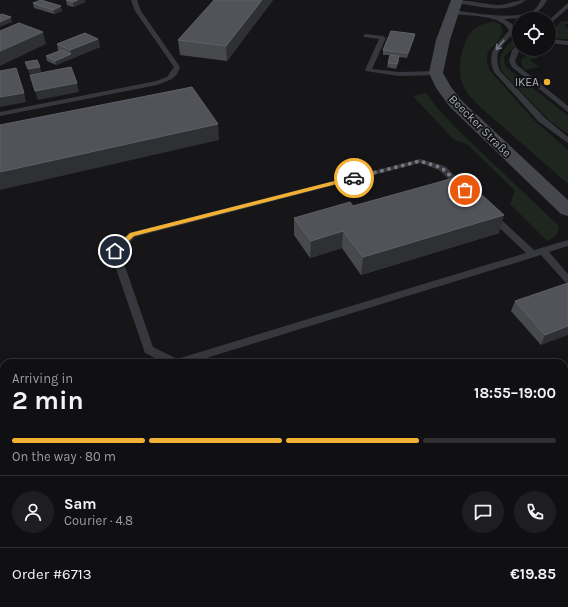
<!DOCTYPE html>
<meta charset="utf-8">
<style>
:root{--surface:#101012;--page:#1e1e20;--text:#f1f3f6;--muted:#9c9d9f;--line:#303032;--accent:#f2b134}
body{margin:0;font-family:Karla,sans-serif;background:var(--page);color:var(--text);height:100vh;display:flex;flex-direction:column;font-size:15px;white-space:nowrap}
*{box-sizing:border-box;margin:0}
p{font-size:13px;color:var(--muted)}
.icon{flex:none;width:22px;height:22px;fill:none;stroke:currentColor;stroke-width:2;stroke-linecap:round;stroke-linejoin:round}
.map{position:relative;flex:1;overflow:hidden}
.side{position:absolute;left:0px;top:359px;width:568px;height:248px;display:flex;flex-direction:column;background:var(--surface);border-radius:12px 12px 0 0;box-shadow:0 4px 16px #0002,0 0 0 1px var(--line)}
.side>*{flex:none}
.buttons{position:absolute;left:512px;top:12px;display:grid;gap:8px}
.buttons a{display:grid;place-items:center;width:44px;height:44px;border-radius:50%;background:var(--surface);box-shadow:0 4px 16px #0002,0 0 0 1px var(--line);font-size:20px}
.pin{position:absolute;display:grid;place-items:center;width:34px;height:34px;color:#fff;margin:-17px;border:2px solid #fff;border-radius:50%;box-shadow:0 1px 4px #0007}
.courier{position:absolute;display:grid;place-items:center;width:40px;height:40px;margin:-20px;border:3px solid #f2b134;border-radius:50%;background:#fff;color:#222;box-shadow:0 1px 5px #0007}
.overview em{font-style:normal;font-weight:700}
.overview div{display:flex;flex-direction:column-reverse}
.overview{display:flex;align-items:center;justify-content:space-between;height:68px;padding:0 12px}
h1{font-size:26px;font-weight:700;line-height:30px}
.bar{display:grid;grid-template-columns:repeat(4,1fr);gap:6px 4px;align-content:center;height:48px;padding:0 12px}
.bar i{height:5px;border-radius:3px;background:var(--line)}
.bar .selected{background:var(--accent)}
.bar p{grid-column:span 4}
.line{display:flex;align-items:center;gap:10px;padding:0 12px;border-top:1px solid var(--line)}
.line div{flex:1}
.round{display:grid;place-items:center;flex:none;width:42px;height:42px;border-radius:21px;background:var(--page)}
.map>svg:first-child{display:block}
</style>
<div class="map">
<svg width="568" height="607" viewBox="0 0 568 607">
<rect width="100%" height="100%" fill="#161618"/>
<g fill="#1e261f">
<path d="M492,21l8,3 3,7c-5,19 -23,14 -13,40l45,50 33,29v34c-22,-19 -43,-38 -65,-57 -13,-12 -32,-25 -40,-42 -7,-14 -1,-45 10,-55 5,-5 13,-6 19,-9z"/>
<polygon points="561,21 568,21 568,24 564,25 568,28 568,39 558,39 550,35"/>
<path d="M519,34v8l-15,15v5l2,5 62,49v18l-18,-13 -47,-48c-9,-19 3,-26 16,-39z"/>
<polygon points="532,54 538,58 530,60 539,67 525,70 522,66 521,59 527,55"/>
<path d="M426,93l14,18 17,18 102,97c-1,9 -4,11 -12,15l-37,-37 5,-13 -48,-47 -13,-4 -41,-44z"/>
<polygon points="0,548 4,549 4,603 238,603 255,607 0,607"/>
</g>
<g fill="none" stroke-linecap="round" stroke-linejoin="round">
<g fill="#37383d" fill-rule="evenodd">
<polygon points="131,0 137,0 141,11 180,67 177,74 172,79 157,85 0,116 0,112 156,81 167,77 174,67 135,11"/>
<path d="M455,0c14,0 28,4 42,5 10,0 19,-5 29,-5 -19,15 -48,6 -69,3l-2,-1z"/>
<path d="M541,0h6c-9,18 -24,18 -43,19l8,5 3,7c-12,15 -23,20 -15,40l45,47 23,19v6l-29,-21 -45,-50c-8,-20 2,-27 15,-41 -5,-16 -40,-15 -55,-17l-3,-2 3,-2c19,3 64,11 80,0 3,-3 5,-6 7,-10z"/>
<polygon points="568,3 568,8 549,25 549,20"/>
<polygon points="366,34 383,36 386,38 372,69 399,72 436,71 439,73 436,75 399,76 366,71 365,70 379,39 364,37 363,36"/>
<polygon points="549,39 568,41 568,45 549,43"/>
<polygon points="519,44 520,49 515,61 517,65 568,106 568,112 512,67 509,61 512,50"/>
<polygon points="420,159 445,166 466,187 465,189 459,189 439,170 420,163 135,237 120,252 153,347 177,359 526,253 488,217 487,215 488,213 494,213 534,250 568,240 568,246 549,252 568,274 568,283 565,282 541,255 190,363 165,363 145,353 110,251 129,233"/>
</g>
<polygon fill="#45474d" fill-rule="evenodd" points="451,0 463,0 450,40 443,73 451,87 462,101 568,200 568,216 561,214 450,107 436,88 429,73 436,40"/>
</g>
<g fill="#47494d">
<polygon points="66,0 85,2 73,7 67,5"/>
<polygon points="273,0 227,61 180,55 178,40"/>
<polygon points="33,3 62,11 54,14 34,8"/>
<polygon points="98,39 100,47 56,65 47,61 46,56 58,51 57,44"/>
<polygon points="414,39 407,58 399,57 399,61 396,69 387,67 390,55 383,55 383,50"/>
<polygon points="353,206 499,233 361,275 342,248 310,258 294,235 294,218"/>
<polygon points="568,284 541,345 511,311 515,301"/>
</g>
<g fill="#2f3033">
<polygon points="78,0 85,0 85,2 73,7 73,2"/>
<polygon points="262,0 273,0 227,61 226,46"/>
<polygon points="61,6 62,11 54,14 53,10"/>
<polygon points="11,17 12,22 0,27 0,22"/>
<polygon points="43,32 46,44 0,66 0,51"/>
<polygon points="415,34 414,39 407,58 408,53"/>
<polygon points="98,39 100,47 56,65 55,61 71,54 70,50"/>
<polygon points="399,56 399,61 396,69 397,64"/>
<polygon points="40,67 41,72 29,74 28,69"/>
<polygon points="77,83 79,92 38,100 35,91"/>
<polygon points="24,93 26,102 0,107 0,97"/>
<polygon points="218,124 219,140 0,190 0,172"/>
<polygon points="504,215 499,233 361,275 363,257"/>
<polygon points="343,231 342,248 310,258 311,241"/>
<polygon points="568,326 568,335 541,345 545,335"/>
</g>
<g fill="#525359" stroke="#5f6168">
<polygon points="41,0 61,6 53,10 33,3"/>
<polygon points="66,0 78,0 73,2"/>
<polygon points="214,0 262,0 226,46 178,40"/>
<polygon points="2,14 11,17 0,22 0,15"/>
<polygon points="19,23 43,32 0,51 0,31"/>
<polygon points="391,31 415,34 408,53 383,50"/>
<polygon points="85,33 98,39 70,50 57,44"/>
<polygon points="62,50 71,54 55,61 46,56"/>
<polygon points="390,55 399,56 397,64 388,63"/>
<polygon points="37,60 40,67 28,69 25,62"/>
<polygon points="71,67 77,83 35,91 30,75"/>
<polygon points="16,68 24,93 0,97 0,71"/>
<polygon points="192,87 218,124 0,172 0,125"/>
<polygon points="461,176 504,215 363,257 343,231 311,241 294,218 350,202 353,206"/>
<polygon points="568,283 568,326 545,335 515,301"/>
</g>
<defs><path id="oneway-shaft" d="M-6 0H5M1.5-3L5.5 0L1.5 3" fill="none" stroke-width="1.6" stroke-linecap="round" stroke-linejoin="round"/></defs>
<use stroke="#757881" href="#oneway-shaft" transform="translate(500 45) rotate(130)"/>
<polygon fill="#f2b134" points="354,176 356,178 356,179 134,236 117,252 112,251 130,233"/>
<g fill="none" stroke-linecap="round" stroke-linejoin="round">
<polyline stroke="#757880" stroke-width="4" stroke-dasharray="0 7.2" points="354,178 420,161 442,168 465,190"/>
</g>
<circle fill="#f2b134" stroke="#111113" stroke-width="1.5" cx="547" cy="82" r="4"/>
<g text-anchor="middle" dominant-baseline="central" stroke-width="3.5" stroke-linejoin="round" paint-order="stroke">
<g font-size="12" fill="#a8adb8" stroke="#111113" text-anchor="end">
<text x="539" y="82">IKEA</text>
</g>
<g font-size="12" fill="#a8adb8" stroke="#111113">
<text transform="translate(480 126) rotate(45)">Beecker Straße</text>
</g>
</g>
</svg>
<div class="buttons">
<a><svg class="icon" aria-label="locate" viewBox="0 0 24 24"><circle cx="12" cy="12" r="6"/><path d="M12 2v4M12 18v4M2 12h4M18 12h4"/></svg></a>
</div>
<div class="pin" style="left:465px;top:190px;background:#ea580c"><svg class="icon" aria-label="bag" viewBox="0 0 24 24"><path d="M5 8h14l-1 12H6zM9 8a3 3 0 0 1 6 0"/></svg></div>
<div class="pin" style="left:115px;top:251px;background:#1f2937"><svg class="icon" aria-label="home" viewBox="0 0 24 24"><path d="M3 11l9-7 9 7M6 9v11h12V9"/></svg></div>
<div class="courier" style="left:354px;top:178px"><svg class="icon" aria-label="car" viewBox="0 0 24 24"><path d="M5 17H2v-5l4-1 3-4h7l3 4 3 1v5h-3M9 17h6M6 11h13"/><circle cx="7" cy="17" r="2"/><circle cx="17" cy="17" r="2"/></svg></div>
<section class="side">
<div class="overview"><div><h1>2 min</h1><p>Arriving in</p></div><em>18:55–19:00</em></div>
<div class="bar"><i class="selected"></i><i class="selected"></i><i class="selected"></i><i></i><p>On the way · 80 m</p></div>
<div class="line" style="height:72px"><a class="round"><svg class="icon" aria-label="person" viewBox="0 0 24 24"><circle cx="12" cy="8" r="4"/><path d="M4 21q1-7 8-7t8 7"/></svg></a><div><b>Sam</b><p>Courier · 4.8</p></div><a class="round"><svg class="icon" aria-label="chat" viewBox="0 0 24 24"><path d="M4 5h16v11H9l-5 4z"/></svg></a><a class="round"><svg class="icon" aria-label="phone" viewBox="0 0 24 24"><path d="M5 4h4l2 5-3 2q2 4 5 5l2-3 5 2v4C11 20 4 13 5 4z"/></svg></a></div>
<div class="line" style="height:52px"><div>Order #6713</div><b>€19.85</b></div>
</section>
</div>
